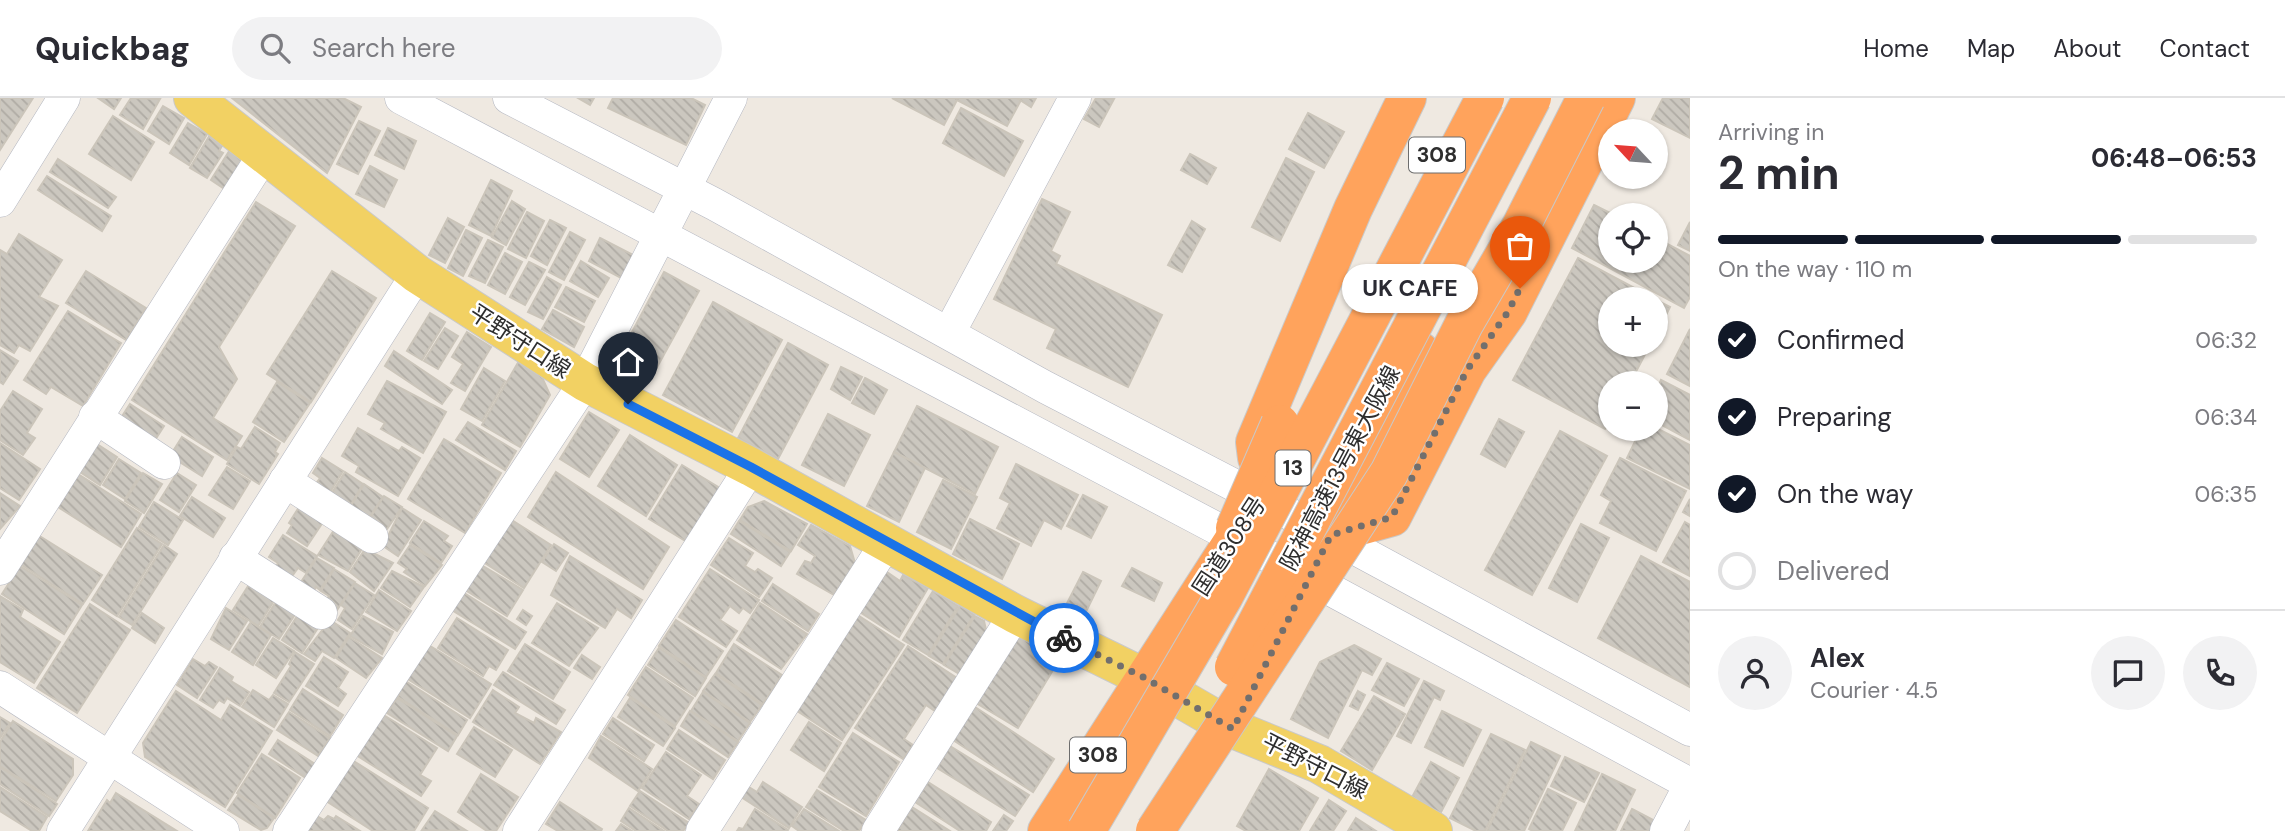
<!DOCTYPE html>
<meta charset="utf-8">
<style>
:root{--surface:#fff;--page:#f2f2f3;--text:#2b2b33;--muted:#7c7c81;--line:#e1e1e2;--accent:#111827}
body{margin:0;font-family:"DM Sans","Noto Sans JP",sans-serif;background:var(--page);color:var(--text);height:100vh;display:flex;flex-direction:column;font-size:26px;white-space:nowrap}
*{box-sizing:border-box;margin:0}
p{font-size:23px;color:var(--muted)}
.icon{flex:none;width:38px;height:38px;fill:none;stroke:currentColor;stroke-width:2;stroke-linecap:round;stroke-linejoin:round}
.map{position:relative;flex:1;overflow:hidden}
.drawer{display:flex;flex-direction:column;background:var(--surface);width:595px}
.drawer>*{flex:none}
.needle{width:46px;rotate:296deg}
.fabs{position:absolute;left:1598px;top:21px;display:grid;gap:14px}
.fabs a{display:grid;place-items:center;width:70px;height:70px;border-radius:50%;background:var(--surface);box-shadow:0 2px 5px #0004;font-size:35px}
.pin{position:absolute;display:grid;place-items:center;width:60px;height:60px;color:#fff;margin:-72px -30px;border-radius:50% 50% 50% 0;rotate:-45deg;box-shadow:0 0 7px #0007}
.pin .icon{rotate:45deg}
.courier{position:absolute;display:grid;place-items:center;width:70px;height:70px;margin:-35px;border:5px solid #1a73e8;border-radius:50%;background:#fff;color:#222;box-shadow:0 2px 9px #0007}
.bubble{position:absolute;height:49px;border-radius:24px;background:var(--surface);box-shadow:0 2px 5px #0004;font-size:23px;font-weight:700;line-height:49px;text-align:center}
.head em{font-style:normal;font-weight:700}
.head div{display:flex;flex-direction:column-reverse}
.head{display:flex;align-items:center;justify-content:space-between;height:119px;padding:0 28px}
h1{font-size:46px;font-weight:700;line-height:52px}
.bar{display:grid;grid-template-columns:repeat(4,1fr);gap:10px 7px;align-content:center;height:84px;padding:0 28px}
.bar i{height:9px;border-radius:5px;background:var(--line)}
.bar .on{background:var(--accent)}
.bar p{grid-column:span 4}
.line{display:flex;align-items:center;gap:18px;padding:0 28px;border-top:2px solid var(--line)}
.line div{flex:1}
.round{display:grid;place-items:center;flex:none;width:74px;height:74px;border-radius:37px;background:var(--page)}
ol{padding:0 28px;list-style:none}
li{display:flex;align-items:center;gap:21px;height:77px}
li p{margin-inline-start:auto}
li .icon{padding:7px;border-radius:50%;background:var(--accent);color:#fff;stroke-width:4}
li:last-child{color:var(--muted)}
li i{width:38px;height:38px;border:4px solid var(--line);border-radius:50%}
header{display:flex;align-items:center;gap:42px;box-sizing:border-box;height:98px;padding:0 35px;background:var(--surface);border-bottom:2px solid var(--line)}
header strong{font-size:33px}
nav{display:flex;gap:38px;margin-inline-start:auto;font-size:24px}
.search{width:490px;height:63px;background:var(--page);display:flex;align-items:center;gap:18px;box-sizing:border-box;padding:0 24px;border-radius:38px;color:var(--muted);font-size:26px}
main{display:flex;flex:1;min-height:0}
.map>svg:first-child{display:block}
</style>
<header>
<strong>Quickbag</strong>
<div class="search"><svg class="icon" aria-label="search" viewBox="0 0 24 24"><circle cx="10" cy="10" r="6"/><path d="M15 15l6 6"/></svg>Search here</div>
<nav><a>Home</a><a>Map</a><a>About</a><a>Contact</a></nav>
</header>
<main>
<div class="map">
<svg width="1690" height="733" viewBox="0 0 1690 733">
<defs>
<pattern id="building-back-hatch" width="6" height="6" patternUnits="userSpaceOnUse" patternTransform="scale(1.75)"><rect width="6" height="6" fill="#cbc7bf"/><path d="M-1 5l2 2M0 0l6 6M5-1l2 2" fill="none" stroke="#afaba4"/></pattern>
</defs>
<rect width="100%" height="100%" fill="#efe9e1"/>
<g fill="url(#building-back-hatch)" stroke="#cbc5ba" stroke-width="2">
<polygon points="0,0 33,0 0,52"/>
<polygon points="98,0 121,0 114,11"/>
<polygon points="131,0 160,1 143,31 120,17"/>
<polygon points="232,0 343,0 361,9 327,75"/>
<polygon points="578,0 594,0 590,7"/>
<polygon points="613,0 691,0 705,7 686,47 608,10"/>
<polygon points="892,0 1017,0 1021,2 1007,28 957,2 944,27"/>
<polygon points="1017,0 1036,0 1031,9"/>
<polygon points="1096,0 1114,1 1099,29 1084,21"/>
<polygon points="1663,0 1690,0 1690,40 1652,21"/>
<polygon points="163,8 184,20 169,46 148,33"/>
<polygon points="961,10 1023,43 1004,78 943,45"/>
<polygon points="1308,15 1344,34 1324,70 1289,51"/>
<polygon points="113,18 154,44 131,82 89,56"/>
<polygon points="359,23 380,33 358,76 337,66"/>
<polygon points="188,25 207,36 189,67 170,55"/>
<polygon points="388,30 416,43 404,71 375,57"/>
<polygon points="210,37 223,46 219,53 223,55 207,80 190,70"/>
<polygon points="231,50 246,59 229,94 211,82"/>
<polygon points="1190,56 1216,70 1207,86 1181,72"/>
<polygon points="1286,60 1314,74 1280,143 1252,129"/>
<polygon points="58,61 116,99 108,110 50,74"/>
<polygon points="370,68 397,82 384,109 356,96"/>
<polygon points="47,78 111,118 102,133 38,92"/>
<polygon points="491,82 512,93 491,138 469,127"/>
<polygon points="1042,101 1070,114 1051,153 1060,158 1056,166 1162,217 1128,289 1047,250 1056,231 994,201"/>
<polygon points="512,103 525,111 506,147 492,139"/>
<polygon points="256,104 295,128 219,249 237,281 213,320 242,338 227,362 132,302"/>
<polygon points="1594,107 1614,117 1610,117 1610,163 1656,163 1656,140 1690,158 1690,199 1684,210 1572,150"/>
<polygon points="527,114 544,123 526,160 508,151"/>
<polygon points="448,120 464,129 445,165 429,157"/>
<polygon points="550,122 566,130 547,167 531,158"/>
<polygon points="1192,123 1205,131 1182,174 1168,167"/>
<polygon points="1690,124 1690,153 1678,147"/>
<polygon points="466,132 482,140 463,178 448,170"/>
<polygon points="570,134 585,142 564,182 549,174"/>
<polygon points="19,136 62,162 39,199 58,208 30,253 19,247 14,255 0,247 0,152 7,156"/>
<polygon points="600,140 633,157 621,180 589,163"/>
<polygon points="488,142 503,149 485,185 469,178"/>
<polygon points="505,155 522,164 505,196 488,187"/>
<polygon points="1578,160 1655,201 1610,201 1610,247 1650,247 1630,285 1610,285 1610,323 1605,331 1513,282"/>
<polygon points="581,163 609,180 598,199 570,183"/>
<polygon points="529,164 545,172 525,207 510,199"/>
<polygon points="86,173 146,210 126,242 66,205"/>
<polygon points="332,173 376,200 311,304 267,276"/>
<polygon points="664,174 699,193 650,282 616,264"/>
<polygon points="547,179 561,187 543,221 528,214"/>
<polygon points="566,189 595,203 584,224 555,209"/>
<polygon points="1656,202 1670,209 1656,237"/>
<polygon points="713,204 782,242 732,334 663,297"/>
<polygon points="553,212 584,229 574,249 542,231"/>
<polygon points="68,213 121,245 83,308 51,289 46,296 24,282"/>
<polygon points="430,215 445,224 422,262 407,253"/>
<polygon points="445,230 458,238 438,271 424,263"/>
<polygon points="1690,231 1690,288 1667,276"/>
<polygon points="467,234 491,249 465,293 451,285 463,266 452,259"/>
<polygon points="788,245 828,267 778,361 738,340"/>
<polygon points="0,252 18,263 3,286 0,284"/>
<polygon points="394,253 452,292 442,306 385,268"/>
<polygon points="519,263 541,277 550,297 520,349 482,327"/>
<polygon points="841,269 862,279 850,302 831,291"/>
<polygon points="484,270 505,283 482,323 461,311"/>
<polygon points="865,280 887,292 874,316 852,305"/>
<polygon points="1661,282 1690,297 1690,342 1656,324 1656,294"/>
<polygon points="387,283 446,314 423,355 381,331 385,325 368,316"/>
<polygon points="277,284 310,305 284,344 253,324"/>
<polygon points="13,293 42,311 27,335 35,340 23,357 0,342 0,313"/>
<polygon points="130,306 164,328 153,345 119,323"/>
<polygon points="917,308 998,349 975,396 894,354"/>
<polygon points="589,314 619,332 589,379 560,361"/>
<polygon points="828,316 870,337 844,388 802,367"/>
<polygon points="1499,321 1524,334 1505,369 1481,356"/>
<polygon points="468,324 516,353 505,372 456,342"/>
<polygon points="255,329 280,345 275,354 278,356 259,386 227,366 237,349 241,351"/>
<polygon points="358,330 399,353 402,349 420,360 398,398 356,374 359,368 342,358"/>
<polygon points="1656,330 1690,347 1690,391 1627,360 1641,331"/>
<polygon points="1560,333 1607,358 1532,497 1485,472"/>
<polygon points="630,337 677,367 646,418 598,388"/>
<polygon points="182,339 213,359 202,378 170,358"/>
<polygon points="444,341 501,375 465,435 408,401"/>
<polygon points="0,345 40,371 19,402 0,390"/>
<polygon points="97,346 117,359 100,387 80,374"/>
<polygon points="894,354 925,370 899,424 867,408"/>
<polygon points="322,360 343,373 327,399 313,390 320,380 313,375"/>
<polygon points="1620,360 1686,393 1656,453 1600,425 1611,403 1601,397"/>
<polygon points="119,361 141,375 125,401 103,387"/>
<polygon points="1016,366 1078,397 1061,431 1044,422 1031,448 997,430 1010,405 1000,400"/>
<polygon points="682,367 720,390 687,444 649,421"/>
<polygon points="227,369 250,383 233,411 209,397"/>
<polygon points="345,374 363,386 349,410 330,398"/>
<polygon points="556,374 669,449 643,491 528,419"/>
<polygon points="143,375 162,386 144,415 125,403"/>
<polygon points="177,375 196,387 179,414 160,402"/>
<polygon points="78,376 141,416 121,449 58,409"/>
<polygon points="943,382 977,399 951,451 917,434"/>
<polygon points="364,386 383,399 367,423 349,411"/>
<polygon points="0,395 20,408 0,431"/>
<polygon points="1083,397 1107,409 1091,440 1067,428"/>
<polygon points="384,398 402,409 385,434 368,423"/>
<polygon points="192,399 225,420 213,439 180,418"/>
<polygon points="1690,401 1690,418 1683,414"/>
<polygon points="764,403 807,426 791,453 740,422 748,409"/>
<polygon points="154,404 183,422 168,447 139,429"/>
<polygon points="301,406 325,421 307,448 287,435 292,427 289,425"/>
<polygon points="402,410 421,422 398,458 383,448"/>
<polygon points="507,419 551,447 524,490 480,462"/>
<polygon points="970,421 1019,446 1002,481 953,456"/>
<polygon points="424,423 448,438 444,443 452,448 441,465 410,445"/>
<polygon points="739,423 790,454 781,468 731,436"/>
<polygon points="1685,424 1690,427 1690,478 1663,464"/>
<polygon points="1581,426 1609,440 1577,504 1549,490"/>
<polygon points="811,427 850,448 855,465 834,497 797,476 805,463 811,465 815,458 798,447"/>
<polygon points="137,430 162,446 117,518 92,502"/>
<polygon points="334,432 363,449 348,473 318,457"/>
<polygon points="38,437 102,477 83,506 20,466"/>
<polygon points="283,437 317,458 306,475 298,470 290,481 274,472 278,465 269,459"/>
<polygon points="729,440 753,455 745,468 755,474 758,471 772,480 759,499 711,467"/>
<polygon points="554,446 568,455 556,473 542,464"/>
<polygon points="164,447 177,456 132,527 119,519"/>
<polygon points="410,447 442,467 425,488 404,474 407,471 398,465"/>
<polygon points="365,451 393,465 374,493 350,474"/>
<polygon points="570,458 642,502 631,520 617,511 605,530 551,497"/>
<polygon points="1641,458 1690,484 1690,589 1598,540"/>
<polygon points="317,460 334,470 320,492 316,489 312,496 299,487"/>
<polygon points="478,465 523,492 507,518 462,490"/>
<polygon points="20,468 82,507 64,536 2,496"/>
<polygon points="1132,470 1162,485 1154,503 1122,488"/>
<polygon points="334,471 355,484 337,512 325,504 329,498 321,493"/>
<polygon points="710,471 759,502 750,515 743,510 739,515 730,508 720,522 737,533 726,549 679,519"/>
<polygon points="392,473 424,489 410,509 381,490"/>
<polygon points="887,474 900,483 903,477 928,490 899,539 858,513 882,475"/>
<polygon points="1083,474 1101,483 1081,524 1062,515"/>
<polygon points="252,482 277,498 258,528 233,512"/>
<polygon points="355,485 374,497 352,531 338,522 345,510 341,507"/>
<polygon points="773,486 819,516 808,533 762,503"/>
<polygon points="379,492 411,513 397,533 366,514"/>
<polygon points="461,493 526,534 515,551 450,511"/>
<polygon points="933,493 958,508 928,557 903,542"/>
<polygon points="0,498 23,512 20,519 60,544 34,585 0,564"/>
<polygon points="279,499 298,512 279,541 260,529"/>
<polygon points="557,505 598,530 569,568 532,545"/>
<polygon points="760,505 807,536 781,571 737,542"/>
<polygon points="90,506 130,532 77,615 37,590"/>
<polygon points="960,508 974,517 943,566 929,558"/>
<polygon points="226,510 247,523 229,552 211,541"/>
<polygon points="301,512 321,525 302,555 282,542"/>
<polygon points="523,512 532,518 526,527 517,521"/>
<polygon points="142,515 164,530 155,545 132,530"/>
<polygon points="856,516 904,547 842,642 794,611"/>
<polygon points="363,518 393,534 382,556 350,538"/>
<polygon points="975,518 984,523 987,536 961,577 944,567"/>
<polygon points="457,520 508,552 496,572 489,568 483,578 438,550"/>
<polygon points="330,522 350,535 334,560 322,553 315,563 304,556"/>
<polygon points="676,522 723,553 706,579 659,548"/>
<polygon points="251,524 271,537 253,567 232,554"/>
<polygon points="1017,537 1059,562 1018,630 976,605"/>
<polygon points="349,539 382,560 366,580 336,560"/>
<polygon points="273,540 294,553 276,580 256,567"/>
<polygon points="427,546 491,586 470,620 406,580"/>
<polygon points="525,546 570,574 553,601 508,573"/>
<polygon points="734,546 782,577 763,606 716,575"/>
<polygon points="1354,547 1381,561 1372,577 1362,572 1328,640 1291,621 1320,564"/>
<polygon points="908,548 957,580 935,613 926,607 904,641 913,647 903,661 855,630"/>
<polygon points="659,550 706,580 695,598 648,567"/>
<polygon points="295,554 314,566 289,604 274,595 291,568 289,566"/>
<polygon points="582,557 600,569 592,581 574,570"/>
<polygon points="324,559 348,574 338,590 346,596 338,608 306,588"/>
<polygon points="193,561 205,568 209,564 217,569 197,600 177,587"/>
<polygon points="1387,565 1419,581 1404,608 1372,592"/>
<polygon points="646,569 693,600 675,628 628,597"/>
<polygon points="220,570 233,579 231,583 249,594 240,608 227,600 224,605 219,602 213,610 200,602"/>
<polygon points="503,574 565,612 556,626 494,587"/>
<polygon points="715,576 762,607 750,624 703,593"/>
<polygon points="404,582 467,622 458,637 398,599"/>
<polygon points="1424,583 1444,593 1440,602 1434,599 1411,645 1397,638"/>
<polygon points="303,591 343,617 330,638 290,612"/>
<polygon points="253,592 269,602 273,597 288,606 274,629 242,609"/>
<polygon points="493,592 519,609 515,615 534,625 536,620 561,634 540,666 473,624"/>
<polygon points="176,593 221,622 230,607 272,633 225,709 145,659 143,645"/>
<polygon points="1358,593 1365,597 1358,612 1350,608"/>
<polygon points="703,594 750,625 738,643 691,613"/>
<polygon points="1374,598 1405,616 1372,672 1341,653"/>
<polygon points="397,600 457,638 448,653 387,615"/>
<polygon points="630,600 675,630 663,648 618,619"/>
<polygon points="975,609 1054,661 1033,694 953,642"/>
<polygon points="690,613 738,644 728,659 681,628"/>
<polygon points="1442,613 1481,632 1463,668 1425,649"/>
<polygon points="289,614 330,640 318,658 277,632"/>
<polygon points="382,616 437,650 420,677 431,683 421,698 356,657"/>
<polygon points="0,619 10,625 0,640"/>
<polygon points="613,620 654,647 644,663 603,636"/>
<polygon points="13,623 73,661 73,677 56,703 0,668 0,644"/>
<polygon points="809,624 841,645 824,673 791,652"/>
<polygon points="474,629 512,652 495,679 457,656"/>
<polygon points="679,632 725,662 713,681 667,651"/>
<polygon points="853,635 899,664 866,718 819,689"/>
<polygon points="1491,636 1525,652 1485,733 1476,733 1450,720"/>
<polygon points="601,638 652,671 638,693 589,660"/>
<polygon points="278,642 315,666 306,680 269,656"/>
<polygon points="1531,644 1560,658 1524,733 1487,733"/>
<polygon points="950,648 1029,697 1015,718 937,670"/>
<polygon points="666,654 701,677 687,698 699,706 689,721 642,690"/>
<polygon points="262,656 300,680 275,720 237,695"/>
<polygon points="1565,659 1599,675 1584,704 1551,688"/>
<polygon points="352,662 428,710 414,733 373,733 326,703"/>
<polygon points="1431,664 1459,680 1440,716 1411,701"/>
<polygon points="0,669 57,706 49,718 0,686"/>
<polygon points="1269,671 1318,700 1299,733 1246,733 1237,728"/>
<polygon points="481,676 518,699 496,733 487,733 458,714"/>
<polygon points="1602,676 1635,692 1615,733 1575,733"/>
<polygon points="763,684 802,709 789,730 741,699 747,688 757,694"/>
<polygon points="928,684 991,724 986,733 960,733 915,704"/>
<polygon points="0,689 47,719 39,733 32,733 0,713"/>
<polygon points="1548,691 1576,705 1562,733 1533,733 1529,731"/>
<polygon points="817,692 866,722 859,733 844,733 806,709"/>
<polygon points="640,693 689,725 683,733 668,733 630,708"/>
<polygon points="116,695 177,733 88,733 107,702 110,705"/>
<polygon points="238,697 274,720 267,730 261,732 228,712"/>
<polygon points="1329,702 1346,713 1333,733 1310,733"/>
<polygon points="560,704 602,731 601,733 558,733 546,726"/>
<polygon points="912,709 950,733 897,733"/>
<polygon points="629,710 664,733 636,733 621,723"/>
<polygon points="755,711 788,732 787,733 737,733 739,730 743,731"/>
<polygon points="804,711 839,733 799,733 792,728"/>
<polygon points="1632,711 1655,723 1650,733 1621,733"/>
<polygon points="435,713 467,733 422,732"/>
<polygon points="1004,717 1013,723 1006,733 993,733"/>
<polygon points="317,718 324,722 328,718 334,721 336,718 360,733 307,733"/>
<polygon points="1356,720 1376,733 1348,733"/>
<polygon points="621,726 632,733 616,733"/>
</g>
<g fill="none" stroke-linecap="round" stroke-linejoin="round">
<g stroke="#b4b7c1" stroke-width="33">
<g id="minor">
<polyline points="401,0 1235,440 1690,686"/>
<polyline points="509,0 714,106 1045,289 1330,437 1690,632"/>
<polyline points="0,103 64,0"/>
<polyline points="949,235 1075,0"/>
<polyline points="95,319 164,365"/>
<polyline points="285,383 372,439"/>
<polyline points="235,460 321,515"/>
<polyline points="0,471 263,58"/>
<polyline points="0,589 223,733"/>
<polyline points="63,733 417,176"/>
<polyline points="289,733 585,284 731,0"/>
<polyline points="519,733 751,369"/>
<polyline points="702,733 887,444"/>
<polyline points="878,733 1015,516"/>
<polyline points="1666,733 1690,687"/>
</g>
</g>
<g stroke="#c9c9c9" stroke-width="40">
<polyline id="major" points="193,0 417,176 585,284 751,369 1015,516 1143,579 1233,631 1319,666 1433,733"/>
</g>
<g stroke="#c9c9c9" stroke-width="40">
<g id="highway">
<polyline points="1257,360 1255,344 1353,111 1407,0"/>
<polyline points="1332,436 1392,419 1467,272 1508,214 1616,0"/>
<polyline points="1322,453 1420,253"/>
<polyline points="1047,733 1253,412"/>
</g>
</g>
<use href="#minor" stroke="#fff" stroke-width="32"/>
<use href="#major" stroke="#f2d163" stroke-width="38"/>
<use href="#highway" stroke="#ffa35c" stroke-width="38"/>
<g stroke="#c9c9c9" stroke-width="40" stroke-linecap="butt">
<g id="highway-bridge">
<polyline points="1235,430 1280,326"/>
<polyline points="1234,569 1532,0"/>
<polyline points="1086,733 1224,498 1485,0"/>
<polyline points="1155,733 1389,375 1464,226 1521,128 1586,0"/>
</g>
</g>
<use href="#highway-bridge" stroke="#ffa35c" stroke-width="38"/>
</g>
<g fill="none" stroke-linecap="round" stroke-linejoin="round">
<polyline stroke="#726f6d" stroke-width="7" stroke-dasharray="0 12.6" points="1064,540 1143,579 1233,631 1331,437 1392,419 1467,272 1508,214 1520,190"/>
<polyline stroke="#1a73e8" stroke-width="9" points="628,306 751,369 1064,540"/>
</g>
<g text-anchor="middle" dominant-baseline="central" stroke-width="5" stroke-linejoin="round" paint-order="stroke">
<g fill="#fff" stroke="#6d6d6d" stroke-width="2">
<rect x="1409" y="39.5" width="56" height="35" rx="5"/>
<rect x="1275.5" y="352.5" width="35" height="35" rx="5"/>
<rect x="1070" y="639.5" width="56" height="35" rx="5"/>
</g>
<g font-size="21" font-weight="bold" fill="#2e2e2e">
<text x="1437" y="57">308</text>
<text x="1293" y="370">13</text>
<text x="1098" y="657">308</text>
</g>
<g font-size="23" fill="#2e2e2e" stroke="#fff">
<text transform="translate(520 243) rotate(33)">平野守口線</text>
<text transform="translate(1340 370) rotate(-62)">阪神高速13号東大阪線</text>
<text transform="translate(1229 448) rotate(-57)">国道308号</text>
<text transform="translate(1315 668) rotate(27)">平野守口線</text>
</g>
</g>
</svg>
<div class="fabs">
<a><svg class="needle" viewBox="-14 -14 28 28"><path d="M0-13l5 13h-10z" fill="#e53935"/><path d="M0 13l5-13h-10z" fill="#7c7c81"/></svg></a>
<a><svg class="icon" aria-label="locate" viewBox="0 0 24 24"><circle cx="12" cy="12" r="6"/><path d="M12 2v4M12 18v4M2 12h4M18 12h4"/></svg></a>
<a>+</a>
<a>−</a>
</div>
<div class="pin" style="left:1520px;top:190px;background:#ea580c"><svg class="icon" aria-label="bag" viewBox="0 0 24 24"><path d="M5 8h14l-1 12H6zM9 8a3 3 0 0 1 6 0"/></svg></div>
<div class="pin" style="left:628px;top:306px;background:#1f2937"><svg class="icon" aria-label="home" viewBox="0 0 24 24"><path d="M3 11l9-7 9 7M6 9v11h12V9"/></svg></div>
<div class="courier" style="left:1064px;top:540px"><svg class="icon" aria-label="bike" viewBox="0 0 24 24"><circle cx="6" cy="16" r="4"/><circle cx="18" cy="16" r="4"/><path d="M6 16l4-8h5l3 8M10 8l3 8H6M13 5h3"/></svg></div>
<div class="bubble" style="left:1342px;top:166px;width:136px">UK CAFE</div>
</div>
<section class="drawer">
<div class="head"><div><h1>2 min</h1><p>Arriving in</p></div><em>06:48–06:53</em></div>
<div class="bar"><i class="on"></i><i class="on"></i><i class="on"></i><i></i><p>On the way · 110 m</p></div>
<ol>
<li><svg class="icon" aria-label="check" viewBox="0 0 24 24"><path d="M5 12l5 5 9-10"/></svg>Confirmed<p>06:32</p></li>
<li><svg class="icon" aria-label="check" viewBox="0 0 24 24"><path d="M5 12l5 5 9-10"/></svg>Preparing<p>06:34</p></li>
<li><svg class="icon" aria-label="check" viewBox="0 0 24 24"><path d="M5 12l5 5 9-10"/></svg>On the way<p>06:35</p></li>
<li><i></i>Delivered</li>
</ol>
<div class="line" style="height:126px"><a class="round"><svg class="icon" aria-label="person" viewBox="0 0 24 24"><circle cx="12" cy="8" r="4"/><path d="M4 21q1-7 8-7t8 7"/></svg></a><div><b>Alex</b><p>Courier · 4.5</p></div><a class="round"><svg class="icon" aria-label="chat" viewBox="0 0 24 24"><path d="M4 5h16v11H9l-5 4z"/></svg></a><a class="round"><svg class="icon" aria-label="phone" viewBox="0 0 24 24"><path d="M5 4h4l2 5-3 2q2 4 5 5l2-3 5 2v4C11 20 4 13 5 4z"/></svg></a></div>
</section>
</main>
